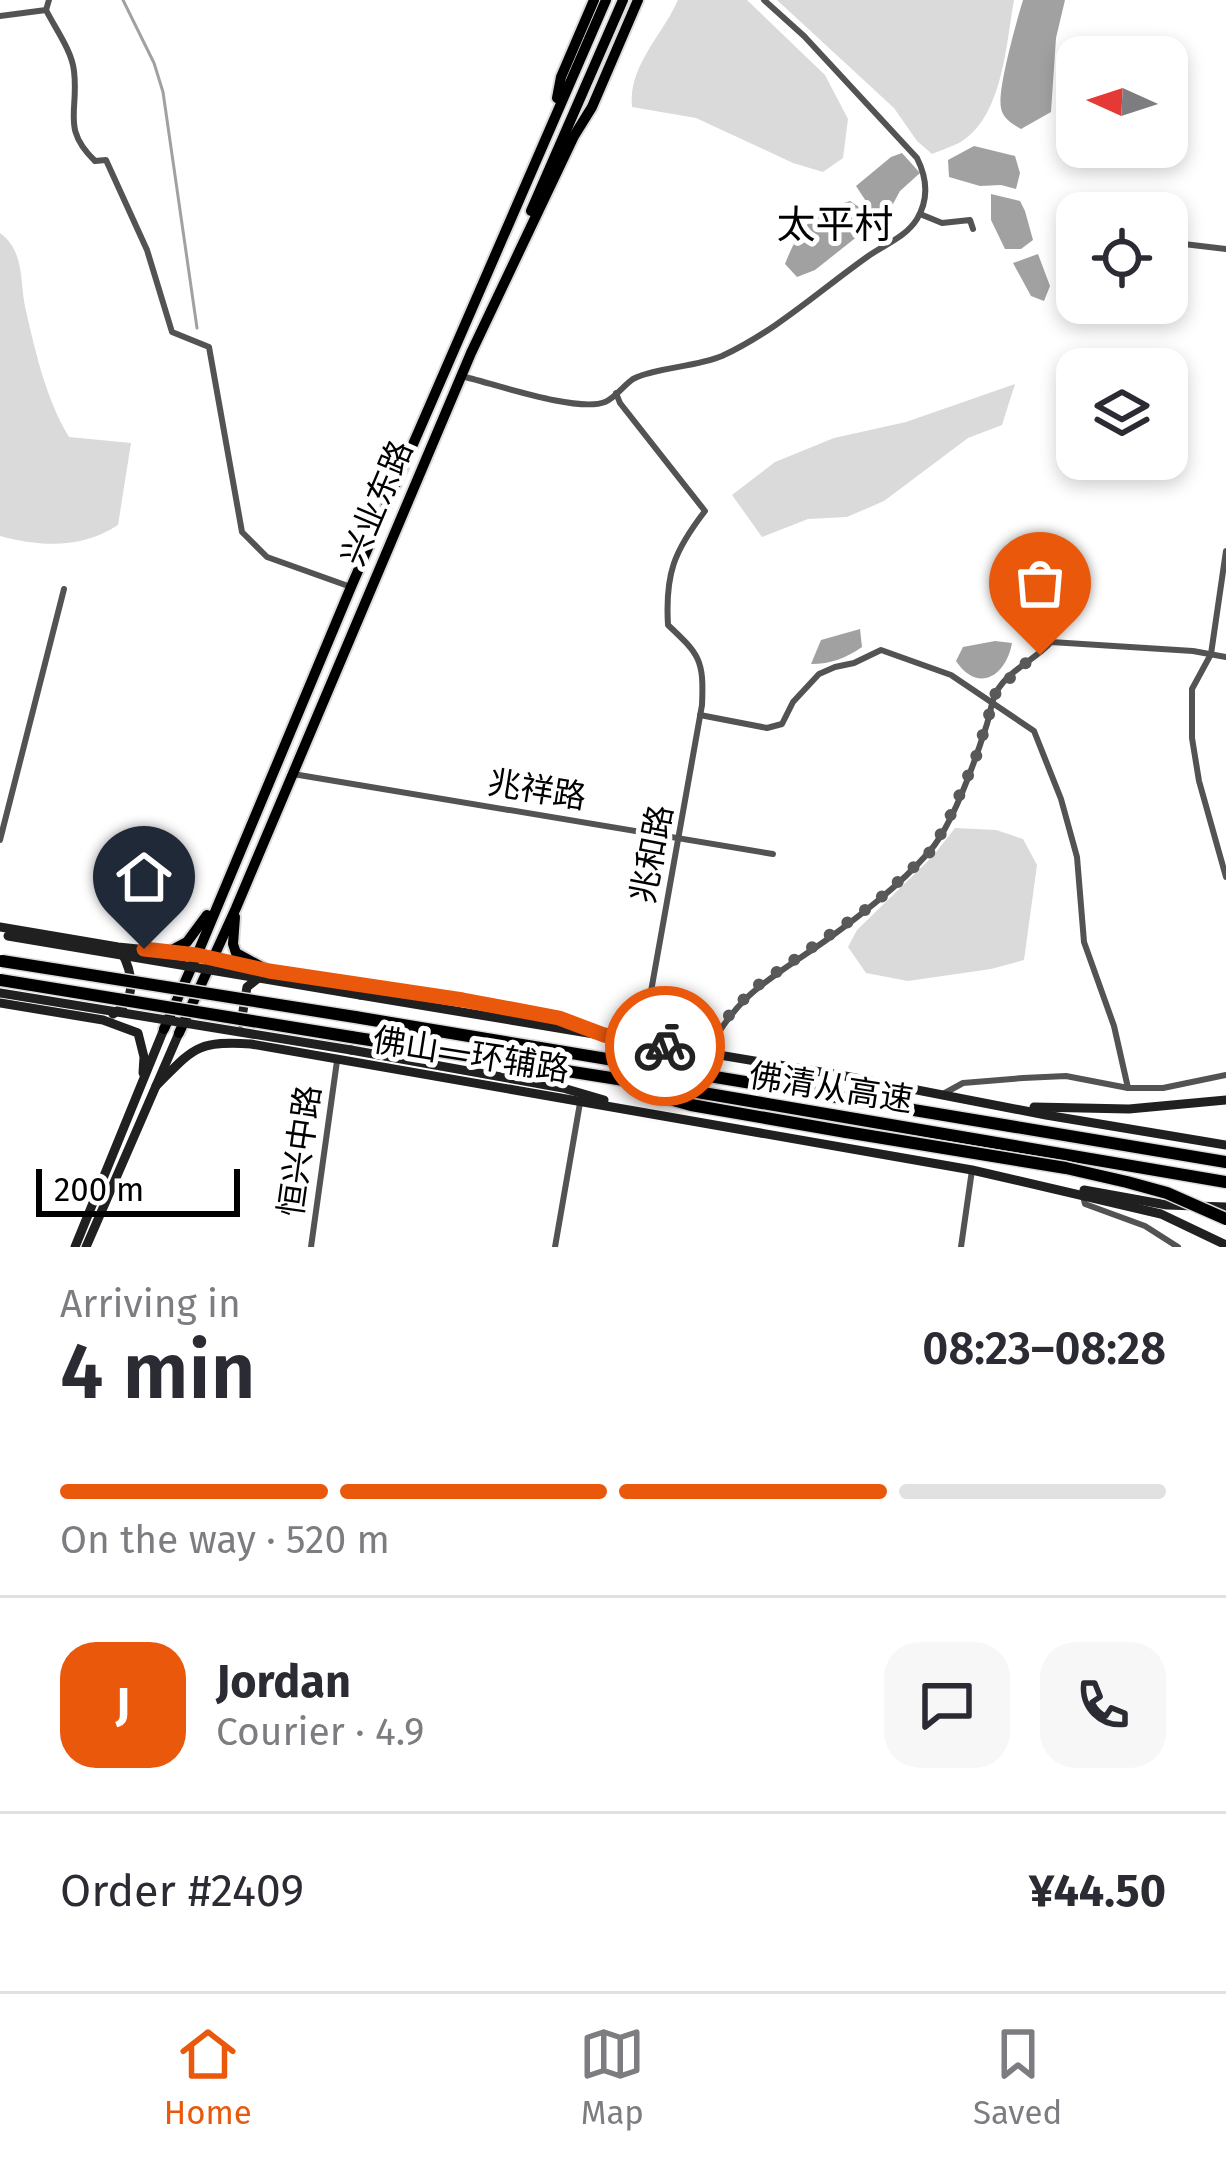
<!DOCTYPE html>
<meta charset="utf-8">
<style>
:root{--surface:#fff;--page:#f7f7f7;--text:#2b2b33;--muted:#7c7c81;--line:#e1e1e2;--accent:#ea580c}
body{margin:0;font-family:"Fira Sans","Noto Sans SC",sans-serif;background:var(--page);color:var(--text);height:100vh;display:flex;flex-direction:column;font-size:45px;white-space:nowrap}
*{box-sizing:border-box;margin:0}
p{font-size:39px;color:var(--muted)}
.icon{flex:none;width:66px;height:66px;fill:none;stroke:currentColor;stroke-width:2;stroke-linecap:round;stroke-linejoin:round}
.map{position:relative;height:1247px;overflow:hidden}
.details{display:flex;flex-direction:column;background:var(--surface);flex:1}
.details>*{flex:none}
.needle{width:78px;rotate:273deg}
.fabs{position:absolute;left:1056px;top:36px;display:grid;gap:24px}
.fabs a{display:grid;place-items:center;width:132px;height:132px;border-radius:24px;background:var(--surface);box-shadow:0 6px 18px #0003;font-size:60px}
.scale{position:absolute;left:36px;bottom:30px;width:204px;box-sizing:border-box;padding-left:12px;border:6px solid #000;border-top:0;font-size:33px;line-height:42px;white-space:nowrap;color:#000;-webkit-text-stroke:9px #fff;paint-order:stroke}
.pin{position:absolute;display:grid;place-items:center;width:102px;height:102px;color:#fff;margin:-123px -51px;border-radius:50% 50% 50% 0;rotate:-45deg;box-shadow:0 0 12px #0007}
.pin .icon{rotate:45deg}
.courier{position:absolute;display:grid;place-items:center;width:120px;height:120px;margin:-60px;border:9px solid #ea580c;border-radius:50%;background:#fff;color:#222;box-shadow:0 3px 15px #0007}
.overview em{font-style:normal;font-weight:600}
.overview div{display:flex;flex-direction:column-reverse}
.overview{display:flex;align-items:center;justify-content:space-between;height:204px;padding:0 60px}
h1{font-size:78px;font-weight:600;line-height:90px}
.bar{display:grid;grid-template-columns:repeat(4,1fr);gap:18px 12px;align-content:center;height:144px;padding:0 60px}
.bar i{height:15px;border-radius:9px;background:var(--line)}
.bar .current{background:var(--accent)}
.bar p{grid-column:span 4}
.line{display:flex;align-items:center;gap:30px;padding:0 60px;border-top:3px solid var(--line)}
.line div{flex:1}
.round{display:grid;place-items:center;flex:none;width:126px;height:126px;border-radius:36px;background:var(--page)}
.menu{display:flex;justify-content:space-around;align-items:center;height:168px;border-top:3px solid var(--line);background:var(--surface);font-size:33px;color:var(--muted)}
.menu a{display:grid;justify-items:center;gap:6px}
.menu .current{color:var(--accent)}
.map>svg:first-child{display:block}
</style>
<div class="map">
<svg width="1226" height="1247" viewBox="0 0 1226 1247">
<rect width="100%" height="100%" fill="#fff"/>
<g fill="#dadada">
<path d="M678,0h69l78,75 23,44 -5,39 -20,14 -30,-9 -97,-45 -64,-11c-4,-41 30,-71 46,-107z"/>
<path d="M777,0h237c-8,44 -11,118 -55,143 -8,4 -18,7 -27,11l-15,-13 -23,-33z"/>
<path d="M0,233c26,19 19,50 26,78 10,43 20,88 43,126l62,6 -13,82c-37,24 -77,22 -118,11z"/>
<polygon points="1015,384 1002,425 968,438 884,501 847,517 808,519 762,537 732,495 775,462 834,438 906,422"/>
<polygon points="955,828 996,830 1023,839 1037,865 1024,960 991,969 908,981 866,973 848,947 857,930 933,856"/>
</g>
<g fill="#a1a1a1">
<path d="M1023,0h42l-9,38 -5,74 -30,17c-8,-5 -18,-10 -20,-21 -4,-18 16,-88 22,-108z"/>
<polygon points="974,146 1015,156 1020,173 1016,189 1001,185 980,186 949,177 948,160"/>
<polygon points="902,153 920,173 900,191 887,215 879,221 856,186 891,157"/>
<polygon points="991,194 1020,201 1025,211 1033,240 1021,249 1005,249 991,220"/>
<path d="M850,201l15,10 3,17 -53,42 -18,7 -12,-13c14,-36 27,-52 65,-63z"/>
<polygon points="1038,254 1050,286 1044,301 1031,296 1013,263"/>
<path d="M860,629l2,18c-16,11 -31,17 -51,17l10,-24z"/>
<path d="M995,641l17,2c-6,33 -34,51 -56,18l7,-14z"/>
</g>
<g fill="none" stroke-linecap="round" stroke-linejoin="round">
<polyline stroke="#a1a1a1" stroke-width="3" points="123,0 154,63 163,92 197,328"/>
<g stroke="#dbdbdb" stroke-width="14">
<g id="primary">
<polyline points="557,98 561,77 594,0"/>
<polyline points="531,211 623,0"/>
<polyline points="235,917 233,944 236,953 269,971"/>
<polyline points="170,951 187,942 207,915"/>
<polyline points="164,1029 197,955 351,587 606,0"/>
<polyline points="179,1033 236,908 471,353 574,136 592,107 638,0"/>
</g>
</g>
<g stroke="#dbdbdb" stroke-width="15">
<g id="motorway">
<polyline points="355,1017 1226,1162"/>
<polyline points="351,1037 662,1086 1226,1182"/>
<polyline points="634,1089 691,1105 846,1132"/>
</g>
</g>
<g stroke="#535353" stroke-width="6">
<path d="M46,10c9,18 26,41 28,61 5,41 -13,57 21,90l11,-1 41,90 25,82 37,15 33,185 25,25 84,30"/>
<polyline points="0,16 46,10 49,0"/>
<polyline points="920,214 942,223 970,220 973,229"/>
<polyline points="1167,242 1226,249"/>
<path d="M461,376c31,7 116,37 144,26 10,-4 19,-17 28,-23 20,-11 63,-12 89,-23 54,-25 97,-65 145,-99 18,-13 38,-19 50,-38 12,-20 10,-41 0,-61l-113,-122 -40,-36"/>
<path d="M616,393l4,10 85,108c-31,40 -40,63 -37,114 32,30 36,35 34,80l-60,337"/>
<polyline points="1226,551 1211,654 1192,689 1192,738 1199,781 1226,877"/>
<polyline points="700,715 767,728 782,724 793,702 819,674 835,667 854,663 881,650 951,675 1034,731 1061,799 1077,857 1084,942 1114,1026 1128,1088"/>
<polyline points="293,774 773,854"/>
<polyline points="0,840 64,589"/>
<path d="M707,1053c31,-61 65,-75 118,-112 36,-26 74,-55 104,-89 24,-27 46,-91 57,-125 4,-11 5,-26 11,-36 12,-21 38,-31 54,-49l142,9 33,6"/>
<polyline points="943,1094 963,1083 1023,1078 1066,1076 1128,1088 1163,1088 1226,1075"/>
<polyline points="1083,1196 1085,1204 1145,1226 1178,1247"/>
<polyline points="311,1247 337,1061"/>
<polyline points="555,1247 580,1103"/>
<polyline points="961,1247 972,1170"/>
</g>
<g stroke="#202020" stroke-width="9">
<polyline points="0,927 118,947 197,955 269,971 463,1000 559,1018 585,1027"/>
<polyline points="360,995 845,1076 1046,1115 1226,1145"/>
<polyline points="0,1003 103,1020 138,1033 144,1057 143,1073"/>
<path d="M113,1014c25,-14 20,-41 8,-63"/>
<polyline points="241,1023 247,987 261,976"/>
<polyline points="351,1050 563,1088 604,1100"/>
<path d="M156,1086c37,-37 40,-46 95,-42l721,126 189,44 65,31"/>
<polyline points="1034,1107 1129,1109 1226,1100"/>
<polyline points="1084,1190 1167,1205 1226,1207"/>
<polyline points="75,1247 164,1029"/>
<polyline points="86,1247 179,1033"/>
</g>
<use href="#primary" stroke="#000" stroke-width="10"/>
<use href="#motorway" stroke="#000" stroke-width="12"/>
<g stroke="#dbdbdb" stroke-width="15" stroke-linecap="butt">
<g id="motorway-bridge">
<polyline points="2,961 355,1017"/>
<polyline points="0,980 351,1037"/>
<polyline points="846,1132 1066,1168 1127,1182 1167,1193 1226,1219"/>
</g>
</g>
<g stroke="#202020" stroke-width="9">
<polyline points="8,936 360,995"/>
<polyline points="0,993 351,1050"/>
</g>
<use href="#motorway-bridge" stroke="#000" stroke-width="12"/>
</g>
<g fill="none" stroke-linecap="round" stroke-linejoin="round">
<polyline stroke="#595959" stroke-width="12" stroke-dasharray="0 21.6" points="665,1046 707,1053 722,1023 754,988 875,903 932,850 948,821 975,760 996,692 1024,664 1040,655"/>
<polyline stroke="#ea580c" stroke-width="15" points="144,949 197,955 269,971 463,1000 559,1018 604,1035 665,1046"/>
</g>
<g text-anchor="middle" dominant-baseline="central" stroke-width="10" stroke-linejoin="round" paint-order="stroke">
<g font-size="33" fill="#000" stroke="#fff">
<text transform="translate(377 503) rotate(-67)">兴业东路</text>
<text transform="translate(537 790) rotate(9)">兆祥路</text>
<text transform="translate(652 854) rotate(-79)">兆和路</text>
<text transform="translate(471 1055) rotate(9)">佛山一环辅路</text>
<text transform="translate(831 1088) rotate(9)">佛清从高速</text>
<text transform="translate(300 1151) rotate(-82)">恒兴中路</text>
</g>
<g font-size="39" fill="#000" stroke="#fff">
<text x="835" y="225">太平村</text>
</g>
</g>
</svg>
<div class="fabs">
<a><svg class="needle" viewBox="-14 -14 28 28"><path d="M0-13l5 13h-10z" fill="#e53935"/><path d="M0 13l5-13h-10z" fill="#7c7c81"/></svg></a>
<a><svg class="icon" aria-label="locate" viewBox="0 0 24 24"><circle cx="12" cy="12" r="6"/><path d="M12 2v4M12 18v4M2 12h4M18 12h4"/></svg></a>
<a><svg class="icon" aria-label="layers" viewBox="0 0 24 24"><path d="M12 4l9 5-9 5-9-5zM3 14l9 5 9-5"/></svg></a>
</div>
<div class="scale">200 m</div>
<div class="pin" style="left:1040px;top:655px;background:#ea580c"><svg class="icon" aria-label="bag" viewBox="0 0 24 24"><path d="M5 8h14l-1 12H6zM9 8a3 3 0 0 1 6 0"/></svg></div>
<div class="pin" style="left:144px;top:949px;background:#1f2937"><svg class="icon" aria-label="home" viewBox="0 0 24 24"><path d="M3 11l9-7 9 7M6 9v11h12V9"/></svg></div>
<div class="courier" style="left:665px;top:1046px"><svg class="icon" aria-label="bike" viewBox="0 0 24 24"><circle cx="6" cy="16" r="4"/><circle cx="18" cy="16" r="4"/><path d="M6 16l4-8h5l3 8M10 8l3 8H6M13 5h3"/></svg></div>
</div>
<section class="details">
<div class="overview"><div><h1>4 min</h1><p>Arriving in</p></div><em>08:23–08:28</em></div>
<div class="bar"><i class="current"></i><i class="current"></i><i class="current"></i><i></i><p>On the way · 520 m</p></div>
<div class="line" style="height:216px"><b class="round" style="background:var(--accent);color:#fff">J</b><div><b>Jordan</b><p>Courier · 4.9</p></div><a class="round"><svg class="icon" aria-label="chat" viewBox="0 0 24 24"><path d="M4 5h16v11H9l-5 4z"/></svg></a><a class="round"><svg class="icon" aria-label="phone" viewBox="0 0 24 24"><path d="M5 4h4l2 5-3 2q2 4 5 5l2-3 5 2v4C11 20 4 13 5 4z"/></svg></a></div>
<div class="line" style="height:156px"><div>Order #2409</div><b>¥44.50</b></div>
</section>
<nav class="menu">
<a class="current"><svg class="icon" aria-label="home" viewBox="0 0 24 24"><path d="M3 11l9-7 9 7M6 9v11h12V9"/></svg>Home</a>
<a><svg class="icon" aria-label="map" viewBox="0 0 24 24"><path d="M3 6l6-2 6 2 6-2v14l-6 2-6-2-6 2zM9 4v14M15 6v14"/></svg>Map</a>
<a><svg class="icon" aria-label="saved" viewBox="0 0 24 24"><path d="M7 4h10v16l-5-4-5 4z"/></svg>Saved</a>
</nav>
